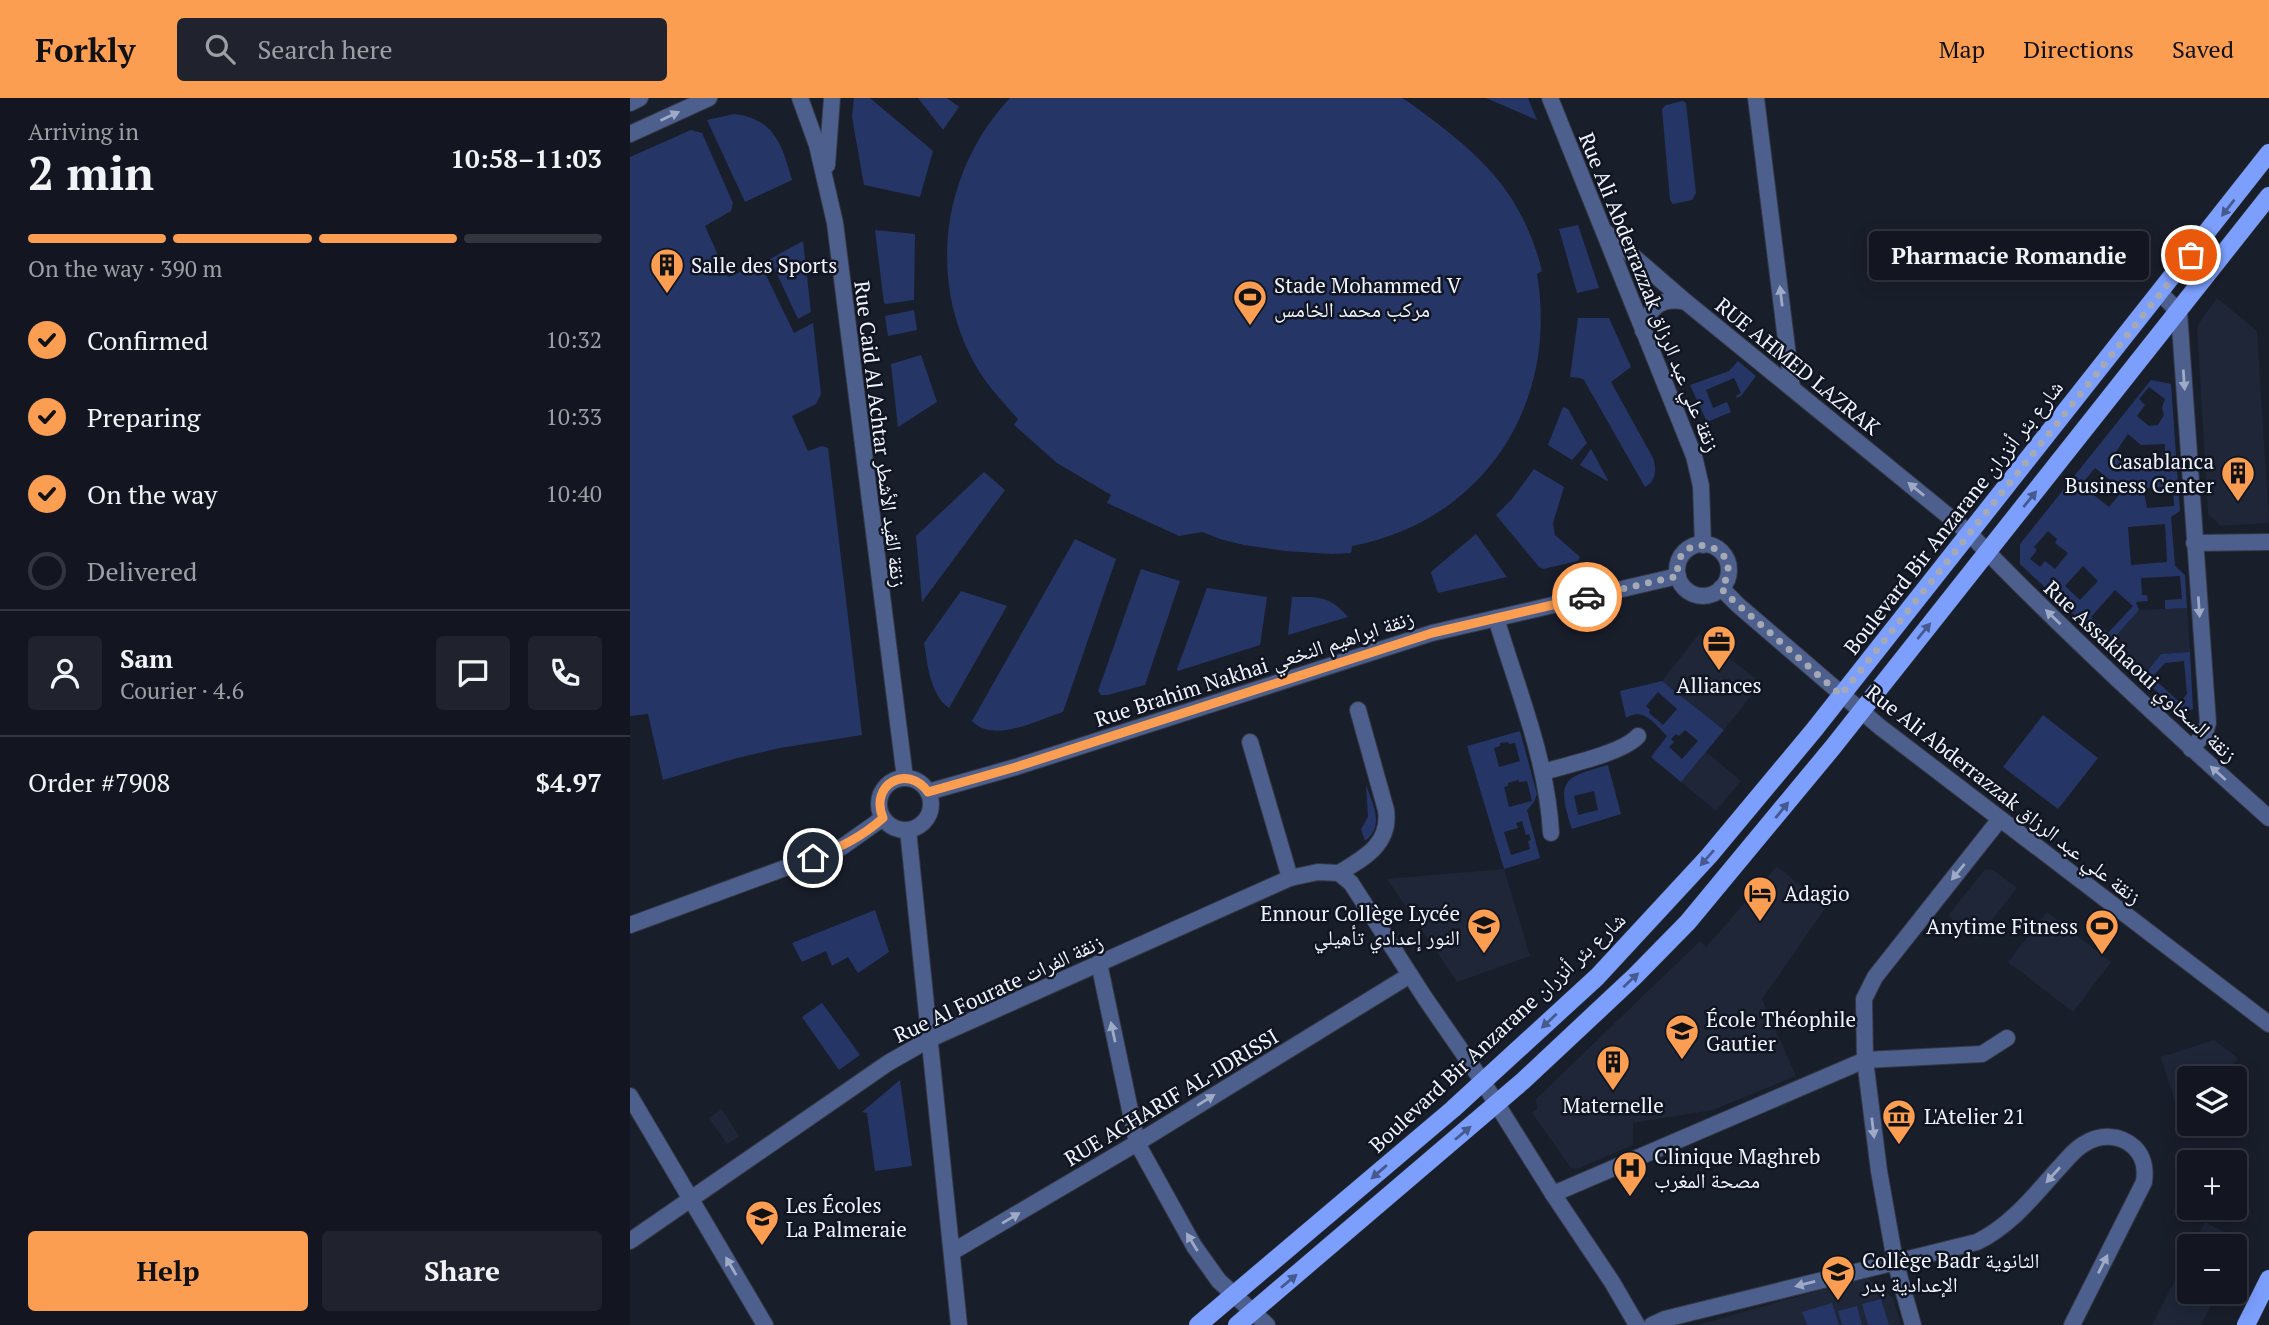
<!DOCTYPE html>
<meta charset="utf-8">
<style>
:root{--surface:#131620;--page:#20232d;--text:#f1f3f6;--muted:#9d9fa5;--line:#32353e;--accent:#fb9e52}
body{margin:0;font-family:"PT Serif","Noto Naskh Arabic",serif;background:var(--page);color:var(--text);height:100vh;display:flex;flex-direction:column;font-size:26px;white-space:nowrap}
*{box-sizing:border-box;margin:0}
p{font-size:23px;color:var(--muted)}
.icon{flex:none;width:38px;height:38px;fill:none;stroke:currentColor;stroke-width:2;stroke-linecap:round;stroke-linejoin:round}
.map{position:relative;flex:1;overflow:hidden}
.details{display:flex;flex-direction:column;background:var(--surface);width:630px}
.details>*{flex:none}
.fabs{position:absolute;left:1547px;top:968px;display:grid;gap:14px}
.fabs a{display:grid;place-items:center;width:70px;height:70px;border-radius:7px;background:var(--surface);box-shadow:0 4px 18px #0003,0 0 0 2px var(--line);font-size:35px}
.pin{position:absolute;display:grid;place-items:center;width:60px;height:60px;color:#fff;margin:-30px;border:4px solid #fff;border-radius:50%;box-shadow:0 2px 7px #0007}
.courier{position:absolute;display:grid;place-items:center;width:70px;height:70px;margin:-35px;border:5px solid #fb9e52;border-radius:50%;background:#fff;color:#222;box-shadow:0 2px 9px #0007}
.bubble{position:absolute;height:49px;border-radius:7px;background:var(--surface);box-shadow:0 4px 18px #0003,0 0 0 2px var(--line);font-size:23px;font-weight:700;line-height:49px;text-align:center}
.summary em{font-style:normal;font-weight:700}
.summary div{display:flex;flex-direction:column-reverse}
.summary{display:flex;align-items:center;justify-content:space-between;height:119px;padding:0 28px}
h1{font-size:46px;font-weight:700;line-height:52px}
.bar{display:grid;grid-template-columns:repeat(4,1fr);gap:10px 7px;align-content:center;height:84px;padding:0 28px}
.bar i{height:9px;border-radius:5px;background:var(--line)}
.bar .selected{background:var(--accent)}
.bar p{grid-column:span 4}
.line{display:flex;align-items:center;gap:18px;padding:0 28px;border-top:2px solid var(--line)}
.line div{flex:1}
.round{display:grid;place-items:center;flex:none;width:74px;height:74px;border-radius:7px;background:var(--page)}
ol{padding:0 28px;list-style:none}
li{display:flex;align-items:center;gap:21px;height:77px}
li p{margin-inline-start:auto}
li .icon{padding:7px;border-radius:50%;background:var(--accent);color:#111;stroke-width:4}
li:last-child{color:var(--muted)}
li i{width:38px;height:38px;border:4px solid var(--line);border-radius:50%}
.primary-button{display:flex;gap:14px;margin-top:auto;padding:14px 28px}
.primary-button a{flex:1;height:80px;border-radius:7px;background:var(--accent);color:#111;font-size:28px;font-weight:700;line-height:80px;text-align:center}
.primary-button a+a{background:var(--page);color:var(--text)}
header{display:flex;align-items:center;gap:42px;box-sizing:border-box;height:98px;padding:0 35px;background:var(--accent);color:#111}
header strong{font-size:33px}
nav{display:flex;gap:38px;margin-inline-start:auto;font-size:24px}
.search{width:490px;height:63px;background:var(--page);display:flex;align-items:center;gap:18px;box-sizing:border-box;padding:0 24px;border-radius:7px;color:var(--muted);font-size:26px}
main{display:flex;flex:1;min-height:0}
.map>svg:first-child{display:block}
</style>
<header>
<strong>Forkly</strong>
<div class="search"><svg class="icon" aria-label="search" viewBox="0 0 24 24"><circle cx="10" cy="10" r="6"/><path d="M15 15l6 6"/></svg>Search here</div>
<nav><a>Map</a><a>Directions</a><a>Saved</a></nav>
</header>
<main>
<section class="details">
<div class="summary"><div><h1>2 min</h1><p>Arriving in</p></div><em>10:58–11:03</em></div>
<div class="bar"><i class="selected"></i><i class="selected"></i><i class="selected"></i><i></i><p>On the way · 390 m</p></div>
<ol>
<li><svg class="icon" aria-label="check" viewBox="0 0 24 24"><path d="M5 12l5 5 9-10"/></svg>Confirmed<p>10:32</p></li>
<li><svg class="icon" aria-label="check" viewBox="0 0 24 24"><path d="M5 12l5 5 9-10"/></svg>Preparing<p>10:33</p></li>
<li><svg class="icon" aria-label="check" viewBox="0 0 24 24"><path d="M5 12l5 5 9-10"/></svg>On the way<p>10:40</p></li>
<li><i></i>Delivered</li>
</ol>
<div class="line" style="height:126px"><a class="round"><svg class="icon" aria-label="person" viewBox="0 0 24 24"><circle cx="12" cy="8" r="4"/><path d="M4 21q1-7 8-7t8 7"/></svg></a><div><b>Sam</b><p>Courier · 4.6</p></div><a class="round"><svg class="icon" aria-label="chat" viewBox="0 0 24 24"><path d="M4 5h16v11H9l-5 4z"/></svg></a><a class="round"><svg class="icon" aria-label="phone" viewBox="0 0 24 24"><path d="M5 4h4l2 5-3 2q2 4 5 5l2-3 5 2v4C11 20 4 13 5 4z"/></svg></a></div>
<div class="line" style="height:91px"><div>Order #7908</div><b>$4.97</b></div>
<div class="primary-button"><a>Help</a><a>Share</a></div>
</section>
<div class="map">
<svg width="1639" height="1227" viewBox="0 0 1639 1227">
<rect width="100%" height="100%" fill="#191e2b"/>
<g fill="#1e2638">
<polygon points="1587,200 1627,233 1639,425 1591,428 1578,416 1567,228"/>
<polygon points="1557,510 1560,554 1531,556 1512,580 1477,548 1509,512"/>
<polygon points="1069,536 1131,585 1094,632 1032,583"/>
<polygon points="1076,654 1111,683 1086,713 1051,684"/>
<polygon points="1147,768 1196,809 1132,901 1166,978 1083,1012 1003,1025 1003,1047 947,1071 941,1070 902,1015 907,1011 906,1001 1070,843 1076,849"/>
<polygon points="874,771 900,858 827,884 757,781"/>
<polygon points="1355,771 1363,772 1387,790 1347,841 1318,818"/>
<polygon points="1417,814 1481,864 1443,914 1378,864"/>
<polygon points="1584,942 1608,960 1593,980 1559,980 1559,1012 1544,1001 1531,959"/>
<polygon points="92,1011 109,1038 97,1046 79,1020"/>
<polygon points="1575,1124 1614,1144 1605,1162 1605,1148 1562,1148"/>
<polygon points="1559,1154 1559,1194 1588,1194 1571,1227 1522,1227"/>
<polygon points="1236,1179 1263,1200 1271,1227 1068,1227"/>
</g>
<g fill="#253666" fill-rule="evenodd">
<polygon points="224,0 240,0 303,53 290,99 234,87 222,19"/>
<polygon points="288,0 317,0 329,9 313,32"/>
<path d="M380,0h392l8,5c67,49 111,85 132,168l-5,3c22,130 -53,247 -185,272l-1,7 -19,1 -47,-3 -41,-6 -24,-6 -18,-7 -23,4 -72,-33 4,-8 -54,-32 -43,-38 4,-6c-18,-20 -36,-39 -48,-64 -42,-85 -25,-188 40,-257z"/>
<polygon points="856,0 898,0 907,22"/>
<polygon points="1053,3 1056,5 1066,95 1062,102 1043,106 1040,102 1032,11 1036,7"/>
<path d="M104,16c41,5 48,31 58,66l-47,22 -38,-82z"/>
<polygon points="61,32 72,35 103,105 101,113 75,128 98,179 124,168 133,171 164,235 183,225 191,296 186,306 162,318 178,353 192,348 198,350 232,637 150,650 107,660 33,682 18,616 0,618 0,59"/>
<polygon points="948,127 969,190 947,195 929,131"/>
<polygon points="245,132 285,136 284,202 256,206 254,205"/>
<polygon points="173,143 181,214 168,221 140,161"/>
<polygon points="284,212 287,232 258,238 255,218"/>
<path d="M948,220h31l22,49 -20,15 42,76c4,12 3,23 -8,29l-61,-107 -4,-2 -10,-1z"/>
<polygon points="291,257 307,304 268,329 261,266"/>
<polygon points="1108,263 1126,278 1111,298 1107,300 1106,298 1111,295 1104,280 1076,292 1083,310 1097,304 1101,314 1077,324 1060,287 1099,273"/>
<path d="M1521,282l20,4 9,127 -9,6 4,49 10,9 2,33 -22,1v-9l17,-1 -2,-23 -39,2 1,17h5l1,6 -12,1 3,8 -32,36 -87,-82v-20zM1519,289l16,12 -3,9 2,7 -6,10 -9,1 -12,-10 8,-11 -6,-6zM1498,336l13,11 24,-1v8h-3v16l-30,2 -19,-14zM1465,370l25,20 -3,5 2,2 -10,12 -28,-22zM1543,388l1,20 -27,2 -4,-20zM1535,426l2,38 -36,3 -3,-38zM1418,433l9,8 -2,4 13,10 -13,16 -10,-8 -5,6 -10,-8 7,-9 -3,-3zM1453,468l15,15 -18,19 -15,-14zM1485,492l18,16 -25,27 -17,-16z"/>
<polygon points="933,309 938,311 957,345 942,362 918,347"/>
<polygon points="961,351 978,382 977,383 950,367"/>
<polygon points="904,371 934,389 923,425 925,437 950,459 948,463 913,471 909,469 866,417 882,401"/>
<polygon points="354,374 375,392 292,504 286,438"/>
<polygon points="846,436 877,479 808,495 801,475 802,473"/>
<path d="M445,441l41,20 -53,153c-26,8 -69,32 -91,9z"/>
<polygon points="511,471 550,483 515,587 478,597 471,597 468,593"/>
<polygon points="577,490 637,499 630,547 548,573 547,571"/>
<path d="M331,493l46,15 -58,102c-19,-14 -21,-42 -25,-65z"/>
<path d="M662,499c27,0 37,-2 56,20l-60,18z"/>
<path d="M1560,554l3,57 -11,5 -40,-36 19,-24zM1554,563l3,33 -5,6h-5l-25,-23 13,-14z"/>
<path d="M1032,583l62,49 -43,52 -30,-25 16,-21c-11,-11 -24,-30 -41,-18l-6,-27zM1028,594l19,17 -14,16 -14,-12 1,-3 -4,-4zM1055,632l13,11 -16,18 -13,-12 5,-5 -3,-3 5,-5 3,2z"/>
<polygon points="1413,617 1468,660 1428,711 1373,669"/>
<path d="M890,633l17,63 -3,8 -7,8 13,48 -36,11 -37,-123zM878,644l1,2 6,-1 5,18 -21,6 -5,-19 6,-2v-3zM888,682l1,2 8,-1 5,20 -23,6 -5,-20 4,-1v-3zM892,723l4,14 3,-1 2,6 -3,1 2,8 -19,6 -7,-23 14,-4 -2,-5z"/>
<path d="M978,667l13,49 -49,15c-15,-48 -11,-51 36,-64zM964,693l4,19 -20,5 -4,-19z"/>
<path d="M736,687c7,19 19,42 -1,56l-4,-12 7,-12z"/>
<polygon points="245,812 259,854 228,875 218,859 202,868 196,853 172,864 162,845"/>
<polygon points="192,905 230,957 209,972 172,919"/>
<polygon points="270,982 282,1068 245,1073 237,1015 232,1014"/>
<polygon points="1251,1201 1259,1227 1238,1227 1232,1206"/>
<polygon points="1202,1205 1209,1227 1177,1227 1172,1214"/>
<polygon points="1227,1208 1232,1227 1212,1227 1208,1213"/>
</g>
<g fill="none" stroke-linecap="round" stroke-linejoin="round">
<g stroke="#333844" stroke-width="18">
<g id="minor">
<polyline points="170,0 187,47 205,125 275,680"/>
<polyline points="920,0 1064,358 1071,388 1073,447"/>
<polyline points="1126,0 1162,290"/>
<polyline points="0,5 10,0"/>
<polyline points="0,36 79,0"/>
<polyline points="197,67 202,0"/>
<path d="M974,133l82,71 282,230c96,100 198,194 301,286"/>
<polyline points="1530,195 1549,214 1578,625 1575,635 1561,651"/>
<path d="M1013,233c5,-23 18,-35 43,-29"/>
<polyline points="1564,445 1639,444"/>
<circle cx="1073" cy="472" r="26"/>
<polyline points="1091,490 1108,507 1250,629 1639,926"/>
<path d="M866,520c21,70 51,141 55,215"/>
<polyline points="620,644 660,780"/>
<path d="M913,674c24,-7 80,-19 95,-36"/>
<circle cx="275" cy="706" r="26"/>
<polyline points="298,694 386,669 802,535 1048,478"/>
<polyline points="278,732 329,1227"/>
<polyline points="709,775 721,785 795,900 853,984 923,1096 982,1184 1007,1227"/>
<path d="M709,775c25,-15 52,-29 47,-63l-28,-100"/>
<polyline points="0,827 212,749 253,720"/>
<polyline points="469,865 507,1045 564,1148 589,1183 637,1227"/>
<polyline points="0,998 135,1227"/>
<polyline points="923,1096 1235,962 1352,956 1377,940"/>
<polyline points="0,1143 258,965 300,941 660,780 688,774 709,775"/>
<polyline points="322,1154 507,1045 780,877"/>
<path d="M1022,1227l13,-6 312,-77c33,-16 56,-45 80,-72 8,-8 16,-20 27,-26 16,-10 36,-10 50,3 10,10 12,21 10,35l-72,143"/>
<polyline points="1283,1227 1265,1163 1249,1073 1235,962 1234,901 1245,879 1370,721"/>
</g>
</g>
<g stroke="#333844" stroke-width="19">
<g id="major">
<polyline points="568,1227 823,1011 967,879 1079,758 1184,632 1639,55"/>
<polyline points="607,1227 894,982 1005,878 1058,824 1203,649 1639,98"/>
<polyline points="1616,1227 1639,1181"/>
</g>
</g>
<use href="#minor" stroke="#4d5f8d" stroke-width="16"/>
<use href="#major" stroke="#7c9ffe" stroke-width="18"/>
</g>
<defs><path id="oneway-solid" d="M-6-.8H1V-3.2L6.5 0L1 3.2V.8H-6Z" transform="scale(1.75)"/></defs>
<g fill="#9eaac6">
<use href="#oneway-solid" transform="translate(40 18) rotate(-25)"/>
<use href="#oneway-solid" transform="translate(1151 198) rotate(-97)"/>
<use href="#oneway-solid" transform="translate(1554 282) rotate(86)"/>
<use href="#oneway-solid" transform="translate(1286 391) rotate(-141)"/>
<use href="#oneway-solid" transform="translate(1569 509) rotate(86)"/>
<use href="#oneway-solid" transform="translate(1423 519) rotate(-136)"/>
<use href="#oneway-solid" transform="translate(1588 675) rotate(-138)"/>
<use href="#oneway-solid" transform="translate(1328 774) rotate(129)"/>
<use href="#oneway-solid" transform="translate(483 934) rotate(-102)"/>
<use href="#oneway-solid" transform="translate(576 1002) rotate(-32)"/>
<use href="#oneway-solid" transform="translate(1243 1030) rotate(83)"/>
<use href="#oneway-solid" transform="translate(1423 1077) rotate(132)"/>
<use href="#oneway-solid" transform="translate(381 1120) rotate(-31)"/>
<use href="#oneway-solid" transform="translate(562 1144) rotate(-122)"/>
<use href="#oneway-solid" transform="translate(1473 1166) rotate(-63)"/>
<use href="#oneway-solid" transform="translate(101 1168) rotate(-120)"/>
<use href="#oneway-solid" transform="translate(1175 1186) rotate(166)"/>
</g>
<g fill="#465a90">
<use href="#oneway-solid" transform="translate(1598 110) rotate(128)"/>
<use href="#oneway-solid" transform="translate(1400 401) rotate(-51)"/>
<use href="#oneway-solid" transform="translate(1294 533) rotate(-51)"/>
<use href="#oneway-solid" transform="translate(1152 712) rotate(-51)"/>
<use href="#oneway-solid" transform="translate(1077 760) rotate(131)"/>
<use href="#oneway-solid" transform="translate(1001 882) rotate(-43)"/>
<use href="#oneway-solid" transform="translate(919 923) rotate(137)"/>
<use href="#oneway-solid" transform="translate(833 1035) rotate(-40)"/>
<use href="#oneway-solid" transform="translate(749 1074) rotate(139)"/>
<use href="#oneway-solid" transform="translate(659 1183) rotate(-40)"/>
</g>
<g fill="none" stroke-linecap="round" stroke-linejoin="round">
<path stroke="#a5a9b4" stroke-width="7" stroke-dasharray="0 12.6" d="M957,499l91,-21c-7,-51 74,-32 43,12l6,7 114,100 350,-440"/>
<path stroke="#fb9e52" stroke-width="9" d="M183,760c26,-10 49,-21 70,-40 -14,-33 24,-55 45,-26l88,-25 416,-134 155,-36"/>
</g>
<defs>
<g id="building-pin" transform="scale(1.75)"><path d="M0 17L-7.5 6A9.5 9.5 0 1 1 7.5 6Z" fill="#fb9e52" stroke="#101521"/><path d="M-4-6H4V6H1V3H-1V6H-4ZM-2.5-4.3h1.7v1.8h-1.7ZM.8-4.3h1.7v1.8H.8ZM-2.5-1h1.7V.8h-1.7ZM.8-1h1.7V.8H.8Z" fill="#111"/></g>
<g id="stadium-pin" transform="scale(1.75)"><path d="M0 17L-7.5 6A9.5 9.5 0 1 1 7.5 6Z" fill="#fb9e52" stroke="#101521"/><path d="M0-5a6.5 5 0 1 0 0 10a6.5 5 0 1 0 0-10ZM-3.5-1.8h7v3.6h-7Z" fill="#111"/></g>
<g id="office-pin" transform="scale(1.75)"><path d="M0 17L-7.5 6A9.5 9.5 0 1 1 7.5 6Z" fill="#fb9e52" stroke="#101521"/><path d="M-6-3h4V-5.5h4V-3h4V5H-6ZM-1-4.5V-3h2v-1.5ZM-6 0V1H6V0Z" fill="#111"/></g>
<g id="hotel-pin" transform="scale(1.75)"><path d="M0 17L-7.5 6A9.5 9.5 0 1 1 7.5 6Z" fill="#fb9e52" stroke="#101521"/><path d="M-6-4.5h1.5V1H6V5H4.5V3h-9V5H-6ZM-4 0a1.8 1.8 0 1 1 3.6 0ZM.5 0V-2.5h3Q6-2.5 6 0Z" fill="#111"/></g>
<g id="school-pin" transform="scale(1.75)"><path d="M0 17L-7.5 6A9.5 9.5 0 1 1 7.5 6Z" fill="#fb9e52" stroke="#101521"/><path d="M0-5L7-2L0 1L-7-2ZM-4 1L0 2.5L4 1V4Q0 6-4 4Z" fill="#111"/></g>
<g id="museum-pin" transform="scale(1.75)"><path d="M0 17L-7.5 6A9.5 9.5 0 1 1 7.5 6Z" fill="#fb9e52" stroke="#101521"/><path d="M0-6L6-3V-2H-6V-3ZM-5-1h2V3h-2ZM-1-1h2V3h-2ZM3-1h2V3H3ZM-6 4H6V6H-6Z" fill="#111"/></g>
<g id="hospital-pin" transform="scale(1.75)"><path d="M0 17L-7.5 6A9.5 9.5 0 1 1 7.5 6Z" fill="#fb9e52" stroke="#101521"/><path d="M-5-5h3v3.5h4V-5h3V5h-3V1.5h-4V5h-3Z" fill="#111"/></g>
</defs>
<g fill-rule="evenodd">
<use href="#building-pin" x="37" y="167"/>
<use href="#stadium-pin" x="620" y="199"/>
<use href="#building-pin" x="1608" y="375"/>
<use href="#office-pin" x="1089" y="544"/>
<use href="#hotel-pin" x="1130" y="795"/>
<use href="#school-pin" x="854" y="827"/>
<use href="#stadium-pin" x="1472" y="828"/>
<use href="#school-pin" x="1052" y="933"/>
<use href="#building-pin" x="983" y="964"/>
<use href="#museum-pin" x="1269" y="1018"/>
<use href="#hospital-pin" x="1000" y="1070"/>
<use href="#school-pin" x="132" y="1119"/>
<use href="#school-pin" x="1208" y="1174"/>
</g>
<g text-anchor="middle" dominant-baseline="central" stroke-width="5" stroke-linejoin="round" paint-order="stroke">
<g font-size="21" fill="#f0f4fe" stroke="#101521" text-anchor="start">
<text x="61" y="167">Salle des Sports</text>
<text x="644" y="187">Stade Mohammed V<tspan x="644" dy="24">مركب محمد الخامس</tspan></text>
<text x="1584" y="363" text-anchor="end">Casablanca<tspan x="1584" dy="24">Business Center</tspan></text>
<text x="1089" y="587" text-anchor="middle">Alliances</text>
<text x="1154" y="795">Adagio</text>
<text x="830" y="815" text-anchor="end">Ennour Collège Lycée<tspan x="830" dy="24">النور إعدادي تأهيلي</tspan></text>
<text x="1448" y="828" text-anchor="end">Anytime Fitness</text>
<text x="1076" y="921">École Théophile<tspan x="1076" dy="24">Gautier</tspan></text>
<text x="983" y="1007" text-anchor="middle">Maternelle</text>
<text x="1294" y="1018">L'Atelier 21</text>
<text x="1024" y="1058">Clinique Maghreb<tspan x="1024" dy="24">مصحة المغرب</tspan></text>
<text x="156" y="1107">Les Écoles<tspan x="156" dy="24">La Palmeraie</tspan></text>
<text x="1232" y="1162">Collège Badr الثانوية<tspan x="1232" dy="24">الإعدادية بدر</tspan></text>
</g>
<g font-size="21" fill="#f0f4fe" stroke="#101521">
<text transform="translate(1020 194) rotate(68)">Rue Ali Abderrazzak زنقة علي عبد الرزاق</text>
<text transform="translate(1168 268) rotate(39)">RUE AHMED LAZRAK</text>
<text transform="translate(251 336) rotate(83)">Rue Caid Al Achtar زنقة القيد الأشطر</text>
<text transform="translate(1323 419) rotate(-52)">Boulevard Bir Anzarane شارع بئر أنزران</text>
<text transform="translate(624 570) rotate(-18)">Rue Brahim Nakhai زنقة ابراهيم النخعي</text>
<text transform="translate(1511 573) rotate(43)">Rue Assakhaoui زنقة السخاوي</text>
<text transform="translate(1374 696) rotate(38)">Rue Ali Abderrazzak زنقة علي عبد الرزاق</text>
<text transform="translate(368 890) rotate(-25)">Rue Al Fourate زنقة الفرات</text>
<text transform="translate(867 934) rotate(-43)">Boulevard Bir Anzarane شارع بئر أنزران</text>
<text transform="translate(541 999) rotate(-31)">RUE ACHARIF AL-IDRISSI</text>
</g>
</g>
</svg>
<div class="fabs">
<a><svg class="icon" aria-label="layers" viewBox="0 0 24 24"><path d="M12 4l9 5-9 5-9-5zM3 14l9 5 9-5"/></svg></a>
<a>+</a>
<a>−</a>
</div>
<div class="pin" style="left:1561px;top:157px;background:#ea580c"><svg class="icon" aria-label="bag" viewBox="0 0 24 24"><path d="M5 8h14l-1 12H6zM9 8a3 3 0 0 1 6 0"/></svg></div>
<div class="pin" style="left:183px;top:760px;background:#1f2937"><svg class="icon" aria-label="home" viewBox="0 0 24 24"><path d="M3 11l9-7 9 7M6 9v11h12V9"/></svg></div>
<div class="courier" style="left:957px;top:499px"><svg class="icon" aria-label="car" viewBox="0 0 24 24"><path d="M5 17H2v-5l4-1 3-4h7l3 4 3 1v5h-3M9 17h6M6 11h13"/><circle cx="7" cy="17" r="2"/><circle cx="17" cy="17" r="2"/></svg></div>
<div class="bubble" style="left:1239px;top:133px;width:280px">Pharmacie Romandie</div>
</div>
</main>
